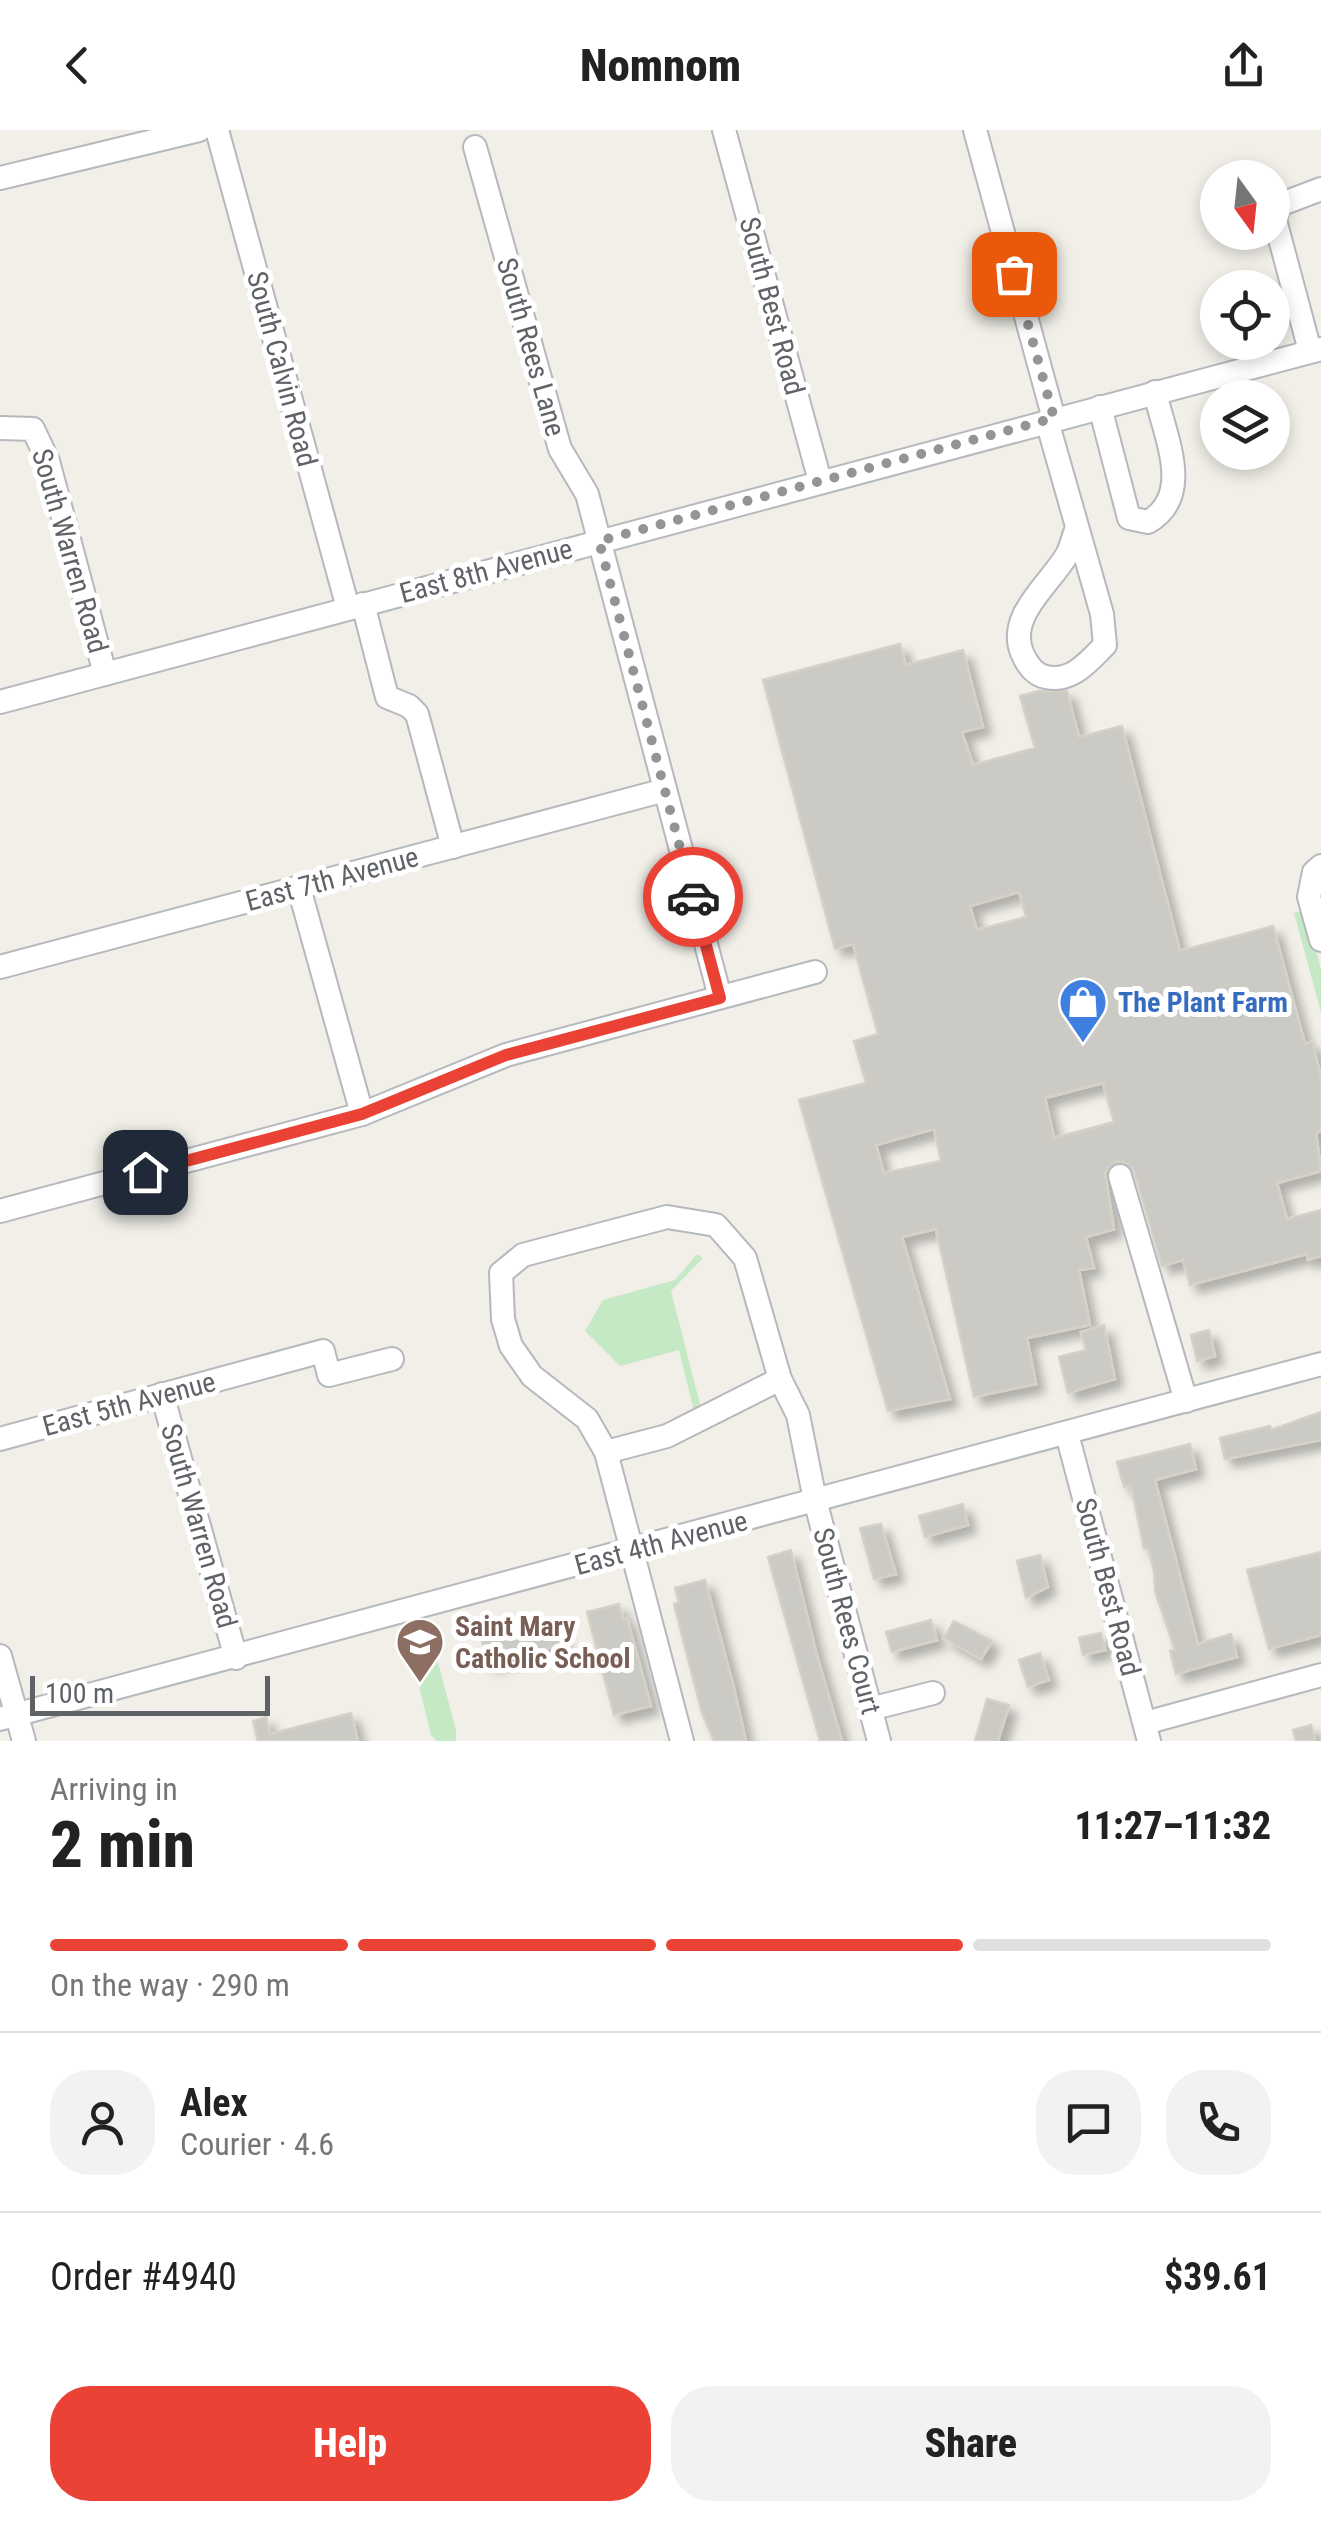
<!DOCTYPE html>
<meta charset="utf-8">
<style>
:root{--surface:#fff;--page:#f2f2f2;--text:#222;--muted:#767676;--line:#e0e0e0;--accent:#ea4335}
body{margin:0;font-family:"Roboto Condensed",sans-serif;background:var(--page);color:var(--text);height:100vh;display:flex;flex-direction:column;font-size:38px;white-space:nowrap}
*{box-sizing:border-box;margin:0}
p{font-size:32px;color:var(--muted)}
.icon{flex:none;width:55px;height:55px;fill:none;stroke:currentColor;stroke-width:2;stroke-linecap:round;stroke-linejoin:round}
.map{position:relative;height:1611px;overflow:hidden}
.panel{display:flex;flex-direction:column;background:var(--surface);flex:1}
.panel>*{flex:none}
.needle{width:65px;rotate:165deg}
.buttons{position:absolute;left:1200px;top:30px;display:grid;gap:20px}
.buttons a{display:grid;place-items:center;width:90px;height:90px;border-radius:50%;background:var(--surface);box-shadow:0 5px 15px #0003;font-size:50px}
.scale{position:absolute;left:30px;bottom:25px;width:240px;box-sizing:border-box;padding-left:10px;border:5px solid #5f6368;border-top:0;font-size:28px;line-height:35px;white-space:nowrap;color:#5f6368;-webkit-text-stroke:8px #fff;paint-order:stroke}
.pin{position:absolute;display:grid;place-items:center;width:85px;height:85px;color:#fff;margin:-42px;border-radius:20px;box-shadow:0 5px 15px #0006}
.courier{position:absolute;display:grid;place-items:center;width:100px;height:100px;margin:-50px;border:8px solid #ea4335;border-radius:50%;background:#fff;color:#222;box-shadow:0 2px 12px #0007}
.summary em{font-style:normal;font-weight:800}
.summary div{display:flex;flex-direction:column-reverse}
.summary{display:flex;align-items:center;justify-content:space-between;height:170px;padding:0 50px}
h1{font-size:65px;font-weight:800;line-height:75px}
.bar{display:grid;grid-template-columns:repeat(4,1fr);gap:15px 10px;align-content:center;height:120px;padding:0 50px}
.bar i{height:12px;border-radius:8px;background:var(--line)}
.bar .current{background:var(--accent)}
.bar p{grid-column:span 4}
.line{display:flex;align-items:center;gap:25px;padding:0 50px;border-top:2px solid var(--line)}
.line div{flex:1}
.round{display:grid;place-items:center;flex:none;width:105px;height:105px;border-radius:40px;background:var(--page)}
.cta{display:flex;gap:20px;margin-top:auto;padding:20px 50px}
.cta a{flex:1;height:115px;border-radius:40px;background:var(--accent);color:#fff;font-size:40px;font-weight:800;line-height:115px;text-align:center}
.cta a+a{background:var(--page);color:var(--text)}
header{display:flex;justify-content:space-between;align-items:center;height:130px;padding:0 50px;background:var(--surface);font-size:45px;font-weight:800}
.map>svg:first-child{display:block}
</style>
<header><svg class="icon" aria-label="back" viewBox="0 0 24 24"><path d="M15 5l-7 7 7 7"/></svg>Nomnom<svg class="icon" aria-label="share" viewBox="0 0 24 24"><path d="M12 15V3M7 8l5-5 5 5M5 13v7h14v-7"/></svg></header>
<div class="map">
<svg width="1321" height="1611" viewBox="0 0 1321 1611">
<defs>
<filter id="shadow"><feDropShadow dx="8" dy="8" stdDeviation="5" flood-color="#0004"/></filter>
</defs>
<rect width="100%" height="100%" fill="#f1efe8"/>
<g fill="#c5e8c5">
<polygon points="1305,780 1321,839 1321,882 1294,783"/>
<polygon points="697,1124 703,1128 671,1161 701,1278 694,1281 679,1220 620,1236 585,1201 603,1170 675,1150"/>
<polygon points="431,1506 456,1600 456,1611 437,1611 431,1605 416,1543 411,1544 403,1514"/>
</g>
<g fill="#cccac5" stroke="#d6d1c6" stroke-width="2.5" fill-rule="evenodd" filter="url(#shadow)">
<path d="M900,514l6,21 57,-15 20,77 -21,5 11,33 62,-17 -15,-52 19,-5h28l12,46 43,-11 58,225 93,-25 32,118 7,-2 9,35v54l-5,2 5,38 -44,12 10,36 34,-9v46l-13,4 -1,-6 -117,31 -7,-25 -21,6 -28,-95 -10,-9h-9l-10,11 9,56 -28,8 8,31 -15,2 11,55 -63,13 9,46 -62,13 -38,-168 -34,8 48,162 -62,12 -89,-311 67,-17 -12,-42 24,-7 -25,-90 -18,5 -72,-269zM1019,762l7,25 -49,13 -7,-24zM1103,953l11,39 -60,16 -9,-40zM934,999l7,32 -57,12 -8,-28z"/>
<polygon points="1104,1195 1115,1249 1068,1263 1059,1227 1086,1220 1081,1202"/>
<polygon points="1209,1200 1215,1226 1197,1231 1191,1205"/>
<polygon points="1321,1282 1321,1310 1225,1329 1220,1308 1270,1296 1271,1300"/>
<polygon points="1190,1314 1196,1339 1155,1350 1198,1514 1231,1504 1237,1527 1176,1544 1170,1521 1175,1520 1155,1461 1154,1441 1148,1418 1144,1419 1131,1355 1124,1357 1117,1332"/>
<polygon points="963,1374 968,1395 925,1407 919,1386"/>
<polygon points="881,1394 896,1444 874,1449 860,1398"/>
<polygon points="791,1420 816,1522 842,1611 820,1611 768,1427"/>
<polygon points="1321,1422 1321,1505 1269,1519 1247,1440"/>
<polygon points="1040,1425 1048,1457 1026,1468 1017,1431"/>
<polygon points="705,1450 733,1554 746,1611 714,1611 702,1583 674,1474 679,1473 675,1458"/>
<polygon points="619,1474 623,1489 627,1488 651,1576 614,1585 587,1482"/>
<polygon points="931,1490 937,1510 892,1522 886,1502"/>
<polygon points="954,1491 992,1511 981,1529 944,1508"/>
<polygon points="557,1492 563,1514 488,1534 482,1511"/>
<polygon points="1101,1503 1105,1520 1083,1525 1079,1508"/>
<polygon points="1040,1523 1049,1550 1028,1557 1019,1530"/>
<polygon points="987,1569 1009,1575 998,1611 975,1611"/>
<polygon points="351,1583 358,1611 258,1611 253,1591 266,1587 270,1604"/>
<polygon points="1311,1595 1315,1611 1296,1611 1293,1600"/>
</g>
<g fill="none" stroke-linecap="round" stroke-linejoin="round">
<g stroke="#b5b8bc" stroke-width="26">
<g id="minor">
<polyline points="217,0 348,478"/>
<polyline points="724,0 820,351"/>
<polyline points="975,0 1054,289"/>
<polyline points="475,17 560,319 587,364 720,867"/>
<polyline points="0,48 199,0"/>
<polyline points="1310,221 1275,90 1279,75 1321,59"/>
<path d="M1100,277l29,111 19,4c47,-27 16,-87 7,-130"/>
<path d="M1047,291l55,193 3,31c-16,16 -33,38 -59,32 -11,-2 -17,-10 -22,-20 -21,-40 28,-74 44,-104 3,-7 5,-15 8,-23"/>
<polyline points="0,298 33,299 48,331 105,544"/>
<polyline points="363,474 387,567 409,576 417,584 453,717"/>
<polyline points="0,572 1321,219"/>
<polyline points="1321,736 1314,742 1309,767 1321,810"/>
<polyline points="299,758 362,984"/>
<polyline points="0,837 665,660"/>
<polyline points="1120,1046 1186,1271"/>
<polyline points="0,1081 362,984 506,925 815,842"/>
<polyline points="162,1264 236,1528"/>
<polyline points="1067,1304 1149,1611"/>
<polyline points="0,1309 323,1221 329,1245 392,1229"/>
<polyline points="606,1322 667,1306 780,1249"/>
<polyline points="0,1526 24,1611"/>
<polyline points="870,1579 933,1563"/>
<polyline points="0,1589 1321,1234"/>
<polyline points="1145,1593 1321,1545"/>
<polyline points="682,1611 606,1322 587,1289 532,1246 511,1216 503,1189 501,1143 523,1125 667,1087 716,1095 745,1128 780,1249 798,1285 815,1370 879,1611"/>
</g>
</g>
<use href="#minor" stroke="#fff" stroke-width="22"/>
</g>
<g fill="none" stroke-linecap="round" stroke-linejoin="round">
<polyline stroke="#929495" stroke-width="10" stroke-dasharray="0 18" points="693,767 599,411 1054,288 1014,144"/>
<polyline stroke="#ea4335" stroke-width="12" points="145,1042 362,984 506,925 720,868 693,767"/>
</g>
<defs>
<g id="shop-pin" transform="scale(2.5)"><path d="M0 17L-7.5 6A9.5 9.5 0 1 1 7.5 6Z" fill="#3f7fe0" stroke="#fff"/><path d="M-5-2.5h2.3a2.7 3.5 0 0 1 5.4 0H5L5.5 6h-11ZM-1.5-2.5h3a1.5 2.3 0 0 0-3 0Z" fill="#fff"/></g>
<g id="school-pin" transform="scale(2.5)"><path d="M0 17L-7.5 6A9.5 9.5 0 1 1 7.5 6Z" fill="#8d6e63" stroke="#fff"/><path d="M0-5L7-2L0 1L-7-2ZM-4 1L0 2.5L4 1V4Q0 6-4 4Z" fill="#fff"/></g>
</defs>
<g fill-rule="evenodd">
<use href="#shop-pin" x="1083" y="872"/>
<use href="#school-pin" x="420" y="1512"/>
</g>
<g text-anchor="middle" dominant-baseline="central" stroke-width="10" stroke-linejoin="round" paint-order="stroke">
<g font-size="28" fill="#5f6368" stroke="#fff">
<text transform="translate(772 176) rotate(75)">South Best Road</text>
<text transform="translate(531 217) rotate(74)">South Rees Lane</text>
<text transform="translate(282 239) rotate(75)">South Calvin Road</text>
<text transform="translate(70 421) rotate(74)">South Warren Road</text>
<text transform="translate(486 441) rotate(-15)">East 8th Avenue</text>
<text transform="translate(332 749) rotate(-15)">East 7th Avenue</text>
<text transform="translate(129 1274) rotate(-15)">East 5th Avenue</text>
<text transform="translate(199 1396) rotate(74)">South Warren Road</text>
<text transform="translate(661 1413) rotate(-15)">East 4th Avenue</text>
<text transform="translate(1108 1457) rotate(75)">South Best Road</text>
<text transform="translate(847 1491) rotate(75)">South Rees Court</text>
</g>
<g font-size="28" font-weight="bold" fill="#366cbe" stroke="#fff" text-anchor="start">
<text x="1118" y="872">The Plant Farm</text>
</g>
<g font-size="28" font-weight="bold" fill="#785e54" stroke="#fff" text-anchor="start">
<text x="455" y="1496">Saint Mary<tspan x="455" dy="32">Catholic School</tspan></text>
</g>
</g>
</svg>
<div class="buttons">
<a><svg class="needle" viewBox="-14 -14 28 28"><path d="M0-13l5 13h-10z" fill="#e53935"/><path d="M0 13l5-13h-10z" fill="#767676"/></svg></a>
<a><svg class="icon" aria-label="locate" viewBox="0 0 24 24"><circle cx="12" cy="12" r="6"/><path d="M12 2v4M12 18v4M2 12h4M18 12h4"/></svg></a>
<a><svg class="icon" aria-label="layers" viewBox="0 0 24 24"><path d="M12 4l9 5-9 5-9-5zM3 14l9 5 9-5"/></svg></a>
</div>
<div class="scale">100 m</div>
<div class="pin" style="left:1014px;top:144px;background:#ea580c"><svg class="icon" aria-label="bag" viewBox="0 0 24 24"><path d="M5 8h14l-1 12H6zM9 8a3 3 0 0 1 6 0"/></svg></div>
<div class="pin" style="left:145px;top:1042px;background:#1f2937"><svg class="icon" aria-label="home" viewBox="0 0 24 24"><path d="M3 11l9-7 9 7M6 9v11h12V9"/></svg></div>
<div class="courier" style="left:693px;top:767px"><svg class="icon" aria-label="car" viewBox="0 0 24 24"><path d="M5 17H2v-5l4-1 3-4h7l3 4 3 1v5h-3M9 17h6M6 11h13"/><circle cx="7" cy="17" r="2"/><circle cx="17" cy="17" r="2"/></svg></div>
</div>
<section class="panel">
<div class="summary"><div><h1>2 min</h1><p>Arriving in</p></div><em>11:27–11:32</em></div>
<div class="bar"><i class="current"></i><i class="current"></i><i class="current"></i><i></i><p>On the way · 290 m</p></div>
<div class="line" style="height:180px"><a class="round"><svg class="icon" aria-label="person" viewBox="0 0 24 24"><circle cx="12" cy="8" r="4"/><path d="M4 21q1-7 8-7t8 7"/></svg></a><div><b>Alex</b><p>Courier · 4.6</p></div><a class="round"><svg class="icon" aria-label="chat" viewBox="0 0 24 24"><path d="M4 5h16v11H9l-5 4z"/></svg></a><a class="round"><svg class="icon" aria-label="phone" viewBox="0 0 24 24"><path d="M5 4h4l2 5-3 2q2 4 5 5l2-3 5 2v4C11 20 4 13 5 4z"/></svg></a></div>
<div class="line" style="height:130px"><div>Order #4940</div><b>$39.61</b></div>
<div class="cta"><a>Help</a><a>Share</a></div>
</section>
